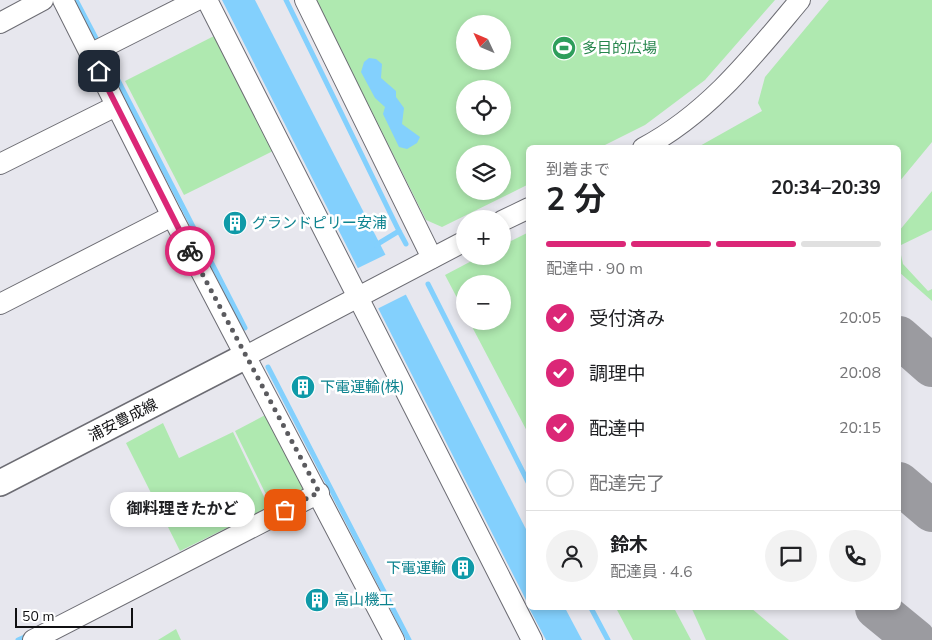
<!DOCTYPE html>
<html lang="ja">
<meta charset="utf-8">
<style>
:root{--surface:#fff;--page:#f2f2f2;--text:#202124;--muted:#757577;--line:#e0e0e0;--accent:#db2777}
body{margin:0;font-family:"Nunito Sans","Noto Sans JP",sans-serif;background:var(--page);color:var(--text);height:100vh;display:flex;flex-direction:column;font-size:19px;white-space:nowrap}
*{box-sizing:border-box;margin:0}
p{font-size:16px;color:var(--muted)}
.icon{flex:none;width:28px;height:28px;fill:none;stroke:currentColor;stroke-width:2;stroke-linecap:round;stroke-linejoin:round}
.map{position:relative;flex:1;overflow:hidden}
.details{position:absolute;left:526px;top:145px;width:375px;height:465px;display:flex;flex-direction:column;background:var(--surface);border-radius:8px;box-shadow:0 2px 8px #0003}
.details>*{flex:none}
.needle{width:32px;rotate:314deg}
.controls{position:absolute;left:456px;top:15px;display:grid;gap:10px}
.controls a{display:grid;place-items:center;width:55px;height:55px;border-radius:50%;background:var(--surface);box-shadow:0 2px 8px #0003;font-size:25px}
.scale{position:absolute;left:15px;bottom:12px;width:118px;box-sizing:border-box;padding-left:5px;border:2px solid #101012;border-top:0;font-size:14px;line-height:18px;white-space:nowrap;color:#101012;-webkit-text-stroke:4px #fff;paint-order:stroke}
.pin{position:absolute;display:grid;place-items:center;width:42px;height:42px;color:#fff;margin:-21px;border-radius:10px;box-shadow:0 2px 8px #0006}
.courier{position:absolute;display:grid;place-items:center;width:50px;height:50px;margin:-25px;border:4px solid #db2777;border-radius:50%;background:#fff;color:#222;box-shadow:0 1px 6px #0007}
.bubble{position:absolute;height:35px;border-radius:18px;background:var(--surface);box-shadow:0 2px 8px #0003;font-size:16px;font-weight:700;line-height:35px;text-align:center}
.headline em{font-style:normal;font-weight:700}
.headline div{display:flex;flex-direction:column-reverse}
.headline{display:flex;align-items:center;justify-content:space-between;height:85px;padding:0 20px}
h1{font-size:32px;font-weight:700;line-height:38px}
.bar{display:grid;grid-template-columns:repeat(4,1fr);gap:8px 5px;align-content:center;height:60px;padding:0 20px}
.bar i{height:6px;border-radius:4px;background:var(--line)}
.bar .on{background:var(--accent)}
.bar p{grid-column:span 4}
.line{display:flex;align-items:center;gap:12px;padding:0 20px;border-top:1px solid var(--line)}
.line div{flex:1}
.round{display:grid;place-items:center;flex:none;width:52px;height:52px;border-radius:26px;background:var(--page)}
ol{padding:0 20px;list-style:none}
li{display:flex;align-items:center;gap:15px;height:55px}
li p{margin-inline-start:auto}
li .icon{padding:5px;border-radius:50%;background:var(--accent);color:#fff;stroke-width:4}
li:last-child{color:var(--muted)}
li i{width:28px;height:28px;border:2px solid var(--line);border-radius:50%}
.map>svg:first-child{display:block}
</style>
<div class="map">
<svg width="932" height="640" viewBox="0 0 932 640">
<rect width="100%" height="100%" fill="#e7e7ee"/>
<g fill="#afe9b0" fill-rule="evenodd">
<path d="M316,0h459l-70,80 -60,45 -44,22 -72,1v36l-87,43 -16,-7zM465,24h37v37h-37zM465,89h37v37h-37zM465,154h37v37h-37z"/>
<polygon points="829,0 932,0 932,142 899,182 899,148 698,147 762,111 758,103 765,77"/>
<polygon points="216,35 273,151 184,195 125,81"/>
<polygon points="932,191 932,230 899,246 903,264 928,291 932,289 932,301 899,272 899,231"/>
<polygon points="529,232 529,435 469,321 502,321 502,284 465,284 465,313 445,275 481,256 502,256 503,245"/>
<polygon points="269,413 307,488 271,505 235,431"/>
<polygon points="163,423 179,458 233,432 269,507 180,551 126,443"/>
<polygon points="616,608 674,608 691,640 633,640"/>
<polygon points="694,608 751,608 789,640 706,640 692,609"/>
<polygon points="176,629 181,640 158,640"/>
</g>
<g fill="#83d0fd">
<polygon points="222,0 255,0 529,535 529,606"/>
<polygon points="369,58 376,59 382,64 381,78 396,91 396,97 404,108 402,124 420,137 417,143 407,149 399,147 383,114 385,107 375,98 361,72 364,62"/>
<polygon points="529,608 565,608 582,640 546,640"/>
</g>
<polygon fill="#e7e7ee" points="389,253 409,293 377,309 356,269"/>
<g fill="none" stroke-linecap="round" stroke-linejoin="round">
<g stroke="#83d0fd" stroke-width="5">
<polyline points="76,0 99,44"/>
<polyline points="286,0 399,231 376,245"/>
<polyline points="103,51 245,328"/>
<polyline points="399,231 406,244"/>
<polyline points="428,284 529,484"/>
<polyline points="268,367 409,640"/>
<polyline points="591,608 608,640"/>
<polyline points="18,640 29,635"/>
</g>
<g stroke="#9b9ba0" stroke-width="42">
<polyline points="899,337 932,366"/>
<polyline points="899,483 932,511"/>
<polyline points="876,608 915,640"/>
</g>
<g stroke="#6c6c73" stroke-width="22">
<g id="minor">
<polyline points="63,0 172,216 394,640"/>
<polyline points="207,0 532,640"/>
<polyline points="305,0 432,258"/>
<polyline points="0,23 43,0"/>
<polyline points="90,54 197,0"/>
<path d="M643,148c66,-35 110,-92 157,-148"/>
<polyline points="0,164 116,106"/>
<polyline points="502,221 529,208"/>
<polyline points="0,304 172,216"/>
<polyline points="246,356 465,241"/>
<polyline points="33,640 319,493"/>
</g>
</g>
<g stroke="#6c6c73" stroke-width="28">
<polyline id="major" points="0,483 246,356"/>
</g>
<use href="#minor" stroke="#fff" stroke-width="20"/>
<use href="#major" stroke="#fff" stroke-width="25"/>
</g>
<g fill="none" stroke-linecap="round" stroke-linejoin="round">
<polyline stroke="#5b5b5f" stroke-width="5" stroke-dasharray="0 9" points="190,251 319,492 285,510"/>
<polyline stroke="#db2777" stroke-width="6" points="99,71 190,251"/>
</g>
<defs>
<g id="stadium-disc" transform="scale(1.25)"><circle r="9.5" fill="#2e9e5b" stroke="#fff"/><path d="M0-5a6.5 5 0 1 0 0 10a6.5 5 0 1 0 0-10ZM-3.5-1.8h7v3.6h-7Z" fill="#fff"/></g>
<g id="building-disc" transform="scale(1.25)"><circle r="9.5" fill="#0f9aa8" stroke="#fff"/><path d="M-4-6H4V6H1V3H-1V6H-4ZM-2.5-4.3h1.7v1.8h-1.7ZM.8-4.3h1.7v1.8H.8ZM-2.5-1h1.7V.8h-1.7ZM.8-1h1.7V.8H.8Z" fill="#fff"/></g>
</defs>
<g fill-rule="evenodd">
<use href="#stadium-disc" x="564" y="48"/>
<use href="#building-disc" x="235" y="223"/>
<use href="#building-disc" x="303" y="387"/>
<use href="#building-disc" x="463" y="568"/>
<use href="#building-disc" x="317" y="600"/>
</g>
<g text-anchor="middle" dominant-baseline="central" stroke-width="5" stroke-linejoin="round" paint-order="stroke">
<g font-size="15" fill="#27864d" stroke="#fff" text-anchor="start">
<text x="582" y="48">多目的広場</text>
</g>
<g font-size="15" fill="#0d838f" stroke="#fff" text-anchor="start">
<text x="252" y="223">グランドピリー安浦</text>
<text x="320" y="387">下電運輸(株)</text>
<text x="446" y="568" text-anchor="end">下電運輸</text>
<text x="334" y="600">高山機工</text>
</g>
<g font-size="15" fill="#101012" stroke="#fff">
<text transform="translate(123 420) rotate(-27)">浦安豊成線</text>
</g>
</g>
</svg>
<div class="controls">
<a><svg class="needle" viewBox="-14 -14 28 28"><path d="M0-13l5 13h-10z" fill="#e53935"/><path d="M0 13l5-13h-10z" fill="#757577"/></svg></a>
<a><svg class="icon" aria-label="locate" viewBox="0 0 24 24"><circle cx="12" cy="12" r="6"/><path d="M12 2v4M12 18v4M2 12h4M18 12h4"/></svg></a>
<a><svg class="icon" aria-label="layers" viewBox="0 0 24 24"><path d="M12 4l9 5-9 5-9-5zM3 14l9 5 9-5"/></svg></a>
<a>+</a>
<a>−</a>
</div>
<div class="scale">50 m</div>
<div class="pin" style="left:285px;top:510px;background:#ea580c"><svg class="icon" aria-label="bag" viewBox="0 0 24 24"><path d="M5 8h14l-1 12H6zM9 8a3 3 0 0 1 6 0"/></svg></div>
<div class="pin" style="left:99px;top:71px;background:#1f2937"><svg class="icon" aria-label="home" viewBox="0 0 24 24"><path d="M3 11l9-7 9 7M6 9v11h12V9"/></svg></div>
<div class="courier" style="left:190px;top:251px"><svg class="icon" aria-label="bike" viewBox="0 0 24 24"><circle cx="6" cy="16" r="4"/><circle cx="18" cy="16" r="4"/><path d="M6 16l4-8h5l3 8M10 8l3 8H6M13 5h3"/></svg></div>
<div class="bubble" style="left:110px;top:492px;width:145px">御料理きたかど</div>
<section class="details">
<div class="headline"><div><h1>2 分</h1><p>到着まで</p></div><em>20:34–20:39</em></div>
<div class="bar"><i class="on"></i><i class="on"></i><i class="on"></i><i></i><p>配達中 · 90 m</p></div>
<ol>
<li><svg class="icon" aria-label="check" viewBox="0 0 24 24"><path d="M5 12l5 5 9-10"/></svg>受付済み<p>20:05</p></li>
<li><svg class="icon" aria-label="check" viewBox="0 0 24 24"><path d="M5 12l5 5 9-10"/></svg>調理中<p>20:08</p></li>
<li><svg class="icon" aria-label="check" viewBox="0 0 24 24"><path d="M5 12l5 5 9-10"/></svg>配達中<p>20:15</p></li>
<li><i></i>配達完了</li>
</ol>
<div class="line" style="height:90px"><a class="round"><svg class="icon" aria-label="person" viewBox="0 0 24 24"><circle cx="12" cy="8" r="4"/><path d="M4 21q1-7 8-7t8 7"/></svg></a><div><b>鈴木</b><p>配達員 · 4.6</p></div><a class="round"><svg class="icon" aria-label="chat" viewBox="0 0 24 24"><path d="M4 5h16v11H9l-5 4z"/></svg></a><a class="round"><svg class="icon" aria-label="phone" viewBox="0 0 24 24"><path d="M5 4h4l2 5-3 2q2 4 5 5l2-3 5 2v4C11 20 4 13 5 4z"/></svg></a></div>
</section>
</div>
